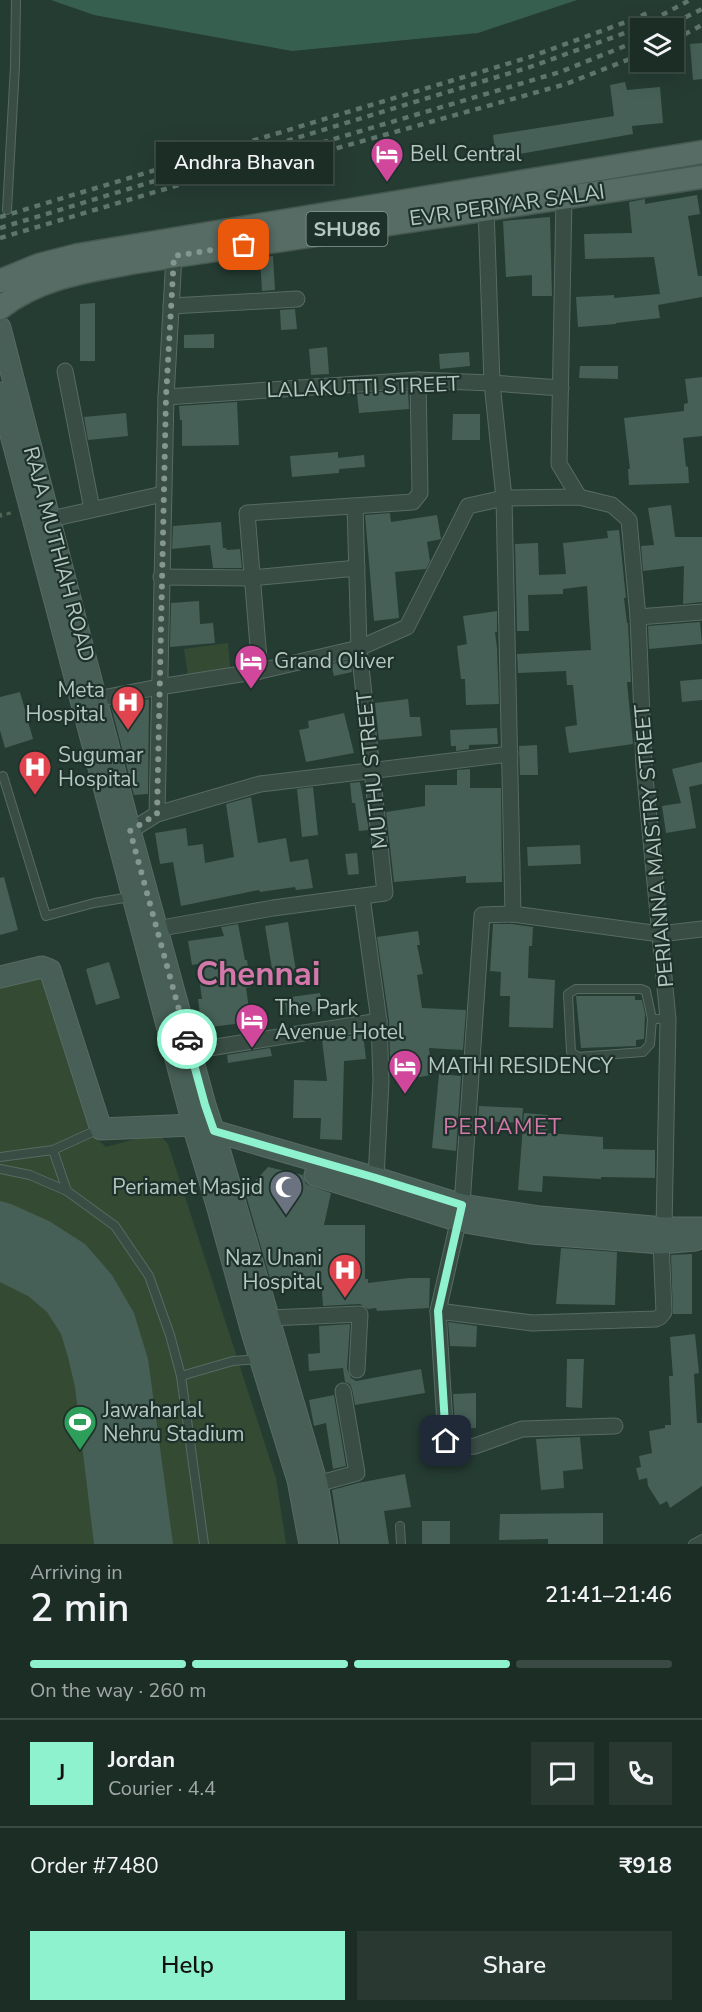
<!DOCTYPE html>
<meta charset="utf-8">
<style>
:root{--surface:#1c2d26;--page:#293932;--text:#f1f3f6;--muted:#a0a8a7;--line:#3a4943;--accent:#8ff2cf}
body{margin:0;font-family:"Nunito Sans",sans-serif;background:var(--page);color:var(--text);height:100vh;display:flex;flex-direction:column;font-size:22px;white-space:nowrap}
*{box-sizing:border-box;margin:0}
p{font-size:20px;color:var(--muted)}
.icon{flex:none;width:33px;height:33px;fill:none;stroke:currentColor;stroke-width:2;stroke-linecap:round;stroke-linejoin:round}
.map{position:relative;height:1544px;overflow:hidden}
.drawer{display:flex;flex-direction:column;background:var(--surface);flex:1}
.drawer>*{flex:none}
.tools{position:absolute;left:630px;top:18px;display:grid;gap:12px}
.tools a{display:grid;place-items:center;width:54px;height:54px;border-radius:0px;background:var(--surface);box-shadow:0 6px 24px #0002,0 0 0 2px var(--line);font-size:30px}
.pin{position:absolute;display:grid;place-items:center;width:51px;height:51px;color:#fff;margin:-26px;border-radius:12px;box-shadow:0 3px 9px #0006}
.courier{position:absolute;display:grid;place-items:center;width:60px;height:60px;margin:-30px;border:4px solid #8ff2cf;border-radius:50%;background:#fff;color:#222;box-shadow:0 2px 8px #0007}
.bubble{position:absolute;height:42px;border-radius:0px;background:var(--surface);box-shadow:0 6px 24px #0002,0 0 0 2px var(--line);font-size:20px;font-weight:600;line-height:42px;text-align:center}
.head em{font-style:normal;font-weight:600}
.head div{display:flex;flex-direction:column-reverse}
.head{display:flex;align-items:center;justify-content:space-between;height:102px;padding:0 30px}
h1{font-size:39px;font-weight:600;line-height:45px}
.bar{display:grid;grid-template-columns:repeat(4,1fr);gap:9px 6px;align-content:center;height:72px;padding:0 30px}
.bar i{height:8px;border-radius:4px;background:var(--line)}
.bar .active{background:var(--accent)}
.bar p{grid-column:span 4}
.line{display:flex;align-items:center;gap:15px;padding:0 30px;border-top:2px solid var(--line)}
.line div{flex:1}
.round{display:grid;place-items:center;flex:none;width:63px;height:63px;border-radius:0px;background:var(--page)}
.button{display:flex;gap:12px;margin-top:auto;padding:12px 30px}
.button a{flex:1;height:69px;border-radius:0px;background:var(--accent);color:#111;font-size:24px;font-weight:600;line-height:69px;text-align:center}
.button a+a{background:var(--page);color:var(--text)}
.map>svg:first-child{display:block}
</style>
<div class="map">
<svg width="702" height="1544" viewBox="0 0 702 1544">
<rect width="100%" height="100%" fill="#253c33"/>
<g fill="#354a33">
<polygon points="228,643 231,676 189,682 184,649"/>
<polygon points="48,977 92,1135 106,1147 158,1133 168,1144 276,1478 286,1544 0,1544 0,987"/>
</g>
<polygon fill="#375f4f" points="51,0 577,0 478,33 292,51 94,15"/>
<g fill="#466057">
<polygon points="702,43 702,79 693,80 690,44"/>
<polygon points="625,82 627,90 660,87 663,123 632,126 633,134 496,158 493,135 614,116 610,85"/>
<polygon points="697,195 700,214 688,216 698,276 702,276 702,297 658,305 660,318 616,323 616,324 578,327 576,297 614,295 614,298 660,294 654,257 585,259 584,234 632,233 629,202 645,199 645,204"/>
<polygon points="550,217 552,296 532,296 532,275 506,277 503,221"/>
<polygon points="273,256 275,290 262,291 260,257"/>
<polygon points="95,303 95,361 80,361 80,304"/>
<polygon points="295,309 297,329 281,330 280,310"/>
<polygon points="214,334 214,348 184,348 184,335"/>
<polygon points="327,347 329,374 311,375 309,349"/>
<polygon points="469,352 470,366 440,369 439,354"/>
<polygon points="580,366 618,366 618,379 579,378"/>
<polygon points="702,377 702,436 683,438 686,467 688,466 689,483 629,485 628,469 630,469 624,418 684,411 684,404 688,403 685,379"/>
<polygon points="408,390 409,409 359,413 357,394"/>
<polygon points="237,402 239,445 182,446 182,420 180,420 179,406"/>
<polygon points="126,413 128,436 88,440 84,417"/>
<polygon points="453,414 480,414 480,440 452,440"/>
<polygon points="338,452 338,458 364,455 365,467 339,469 339,473 292,477 290,456"/>
<polygon points="671,505 675,537 702,537 702,602 683,604 684,566 643,571 641,546 654,545 648,508"/>
<polygon points="390,513 391,522 437,515 441,539 427,542 430,561 426,569 395,572 399,618 374,621 365,515"/>
<polygon points="221,522 223,548 226,548 227,550 240,549 242,568 213,568 210,545 172,549 173,526"/>
<polygon points="619,530 626,598 624,598 627,623 628,623 631,682 627,682 633,744 569,753 565,727 577,725 573,685 567,685 566,671 518,673 517,654 591,650 587,586 563,589 563,594 528,595 529,631 517,631 515,544 538,543 539,575 566,574 563,543 608,538 607,531"/>
<polygon points="199,601 200,624 213,623 215,643 170,647 171,603"/>
<polygon points="497,611 497,632 495,632 497,648 499,704 466,705 465,679 461,679 457,646 467,644 463,616"/>
<polygon points="700,622 702,644 649,649 648,626"/>
<polygon points="350,660 352,672 334,676 331,664"/>
<polygon points="702,679 702,700 682,702 680,681"/>
<polygon points="20,692 33,739 5,748 0,730 0,697"/>
<polygon points="149,699 148,794 134,795 111,706"/>
<polygon points="408,699 410,717 420,717 422,736 379,740 375,703"/>
<polygon points="344,713 354,753 306,762 299,730 309,728 308,721"/>
<polygon points="497,728 498,744 469,745 469,749 456,751 456,746 451,746 450,730"/>
<polygon points="537,745 538,775 520,775 519,746"/>
<polygon points="702,762 702,784 689,787 696,828 666,833 662,806 681,803 672,769"/>
<polygon points="470,769 470,788 501,788 502,882 466,883 466,876 394,882 386,812 425,806 425,785 457,785 457,770"/>
<polygon points="360,782 369,830 359,831 355,803 352,803 350,783"/>
<polygon points="313,787 318,835 302,837 297,789"/>
<polygon points="251,797 258,843 286,838 290,862 308,859 313,888 296,890 295,887 260,892 259,890 181,906 173,862 160,864 155,833 186,828 188,846 203,844 205,863 234,857 226,804"/>
<polygon points="580,845 581,864 528,866 527,847"/>
<polygon points="357,853 359,874 348,875 345,854"/>
<polygon points="4,877 18,930 0,935 0,878"/>
<polygon points="288,922 296,971 273,975 265,926"/>
<polygon points="238,924 245,960 247,960 251,987 246,988 251,1022 202,1028 198,999 202,999 197,964 192,965 188,941 224,936 221,927"/>
<polygon points="493,924 512,924 533,927 532,946 529,946 528,978 555,980 553,1028 509,1027 510,996 500,996 501,972 490,971"/>
<polygon points="418,931 420,945 417,945 423,974 417,975 422,1008 466,1010 463,1050 429,1048 432,1075 394,1081 390,1056 389,1020 377,937"/>
<polygon points="109,962 120,998 96,1005 86,969"/>
<polygon points="320,993 323,1010 287,1015 284,998"/>
<polygon points="576,996 635,996 635,1000 642,1000 645,1014 644,1039 636,1040 636,1046 581,1048"/>
<polygon points="363,1034 366,1059 344,1061 342,1140 320,1139 321,1118 293,1118 294,1080 327,1081 322,1040"/>
<polygon points="270,1048 272,1056 228,1063 227,1055"/>
<polygon points="439,1074 461,1076 456,1151 432,1148"/>
<polygon points="479,1106 523,1108 522,1123 478,1121"/>
<polygon points="524,1113 548,1115 547,1133 603,1137 603,1149 655,1150 655,1178 601,1177 601,1179 543,1176 542,1192 518,1190"/>
<polygon points="268,1167 303,1175 306,1184 331,1193 324,1225 365,1225 365,1279 368,1279 368,1283 409,1278 430,1278 429,1308 377,1311 376,1308 368,1309 360,1304 323,1306 321,1278 271,1282 245,1192"/>
<polygon points="0,1201 11,1204 49,1221 85,1244 112,1275 134,1313 148,1359 173,1544 94,1544 75,1387 68,1357 61,1334 47,1312 28,1296 0,1282"/>
<polygon points="561,1248 617,1252 615,1305 556,1304"/>
<polygon points="692,1254 692,1314 673,1314 671,1255"/>
<polygon points="448,1322 477,1326 476,1347 450,1346"/>
<polygon points="350,1324 347,1369 351,1378 356,1381 421,1369 425,1393 355,1405 352,1389 350,1384 345,1382 343,1368 309,1371 308,1354 320,1353 319,1326"/>
<polygon points="695,1334 699,1373 694,1374 697,1423 702,1423 702,1486 670,1508 667,1501 660,1505 648,1486 647,1478 639,1480 636,1468 641,1467 639,1456 652,1453 649,1431 665,1428 665,1425 671,1425 669,1376 673,1376 670,1337"/>
<polygon points="567,1359 584,1359 582,1408 566,1407"/>
<polygon points="476,1393 476,1428 455,1429 453,1394"/>
<polygon points="334,1395 346,1466 333,1469 326,1423 314,1426 309,1400"/>
<polygon points="580,1437 583,1469 563,1471 564,1488 541,1490 536,1439"/>
<polygon points="405,1474 411,1507 384,1511 389,1544 340,1544 332,1490 358,1483"/>
<polygon points="603,1513 603,1544 548,1544 548,1539 499,1540 500,1514"/>
<rect x="422" y="1521" width="28" height="23"/>
</g>
<g fill="none" stroke-linecap="round" stroke-linejoin="round">
<g stroke="#576b63" stroke-width="10">
<g id="lane">
<polyline points="7,210 15,66 16,0"/>
<polyline points="3,776 46,916 94,903 130,897"/>
<polyline points="652,1019 646,991 641,989 576,989 568,994 571,1052 578,1057 643,1052 650,1044 652,1019 668,1019"/>
<polyline points="53,1150 67,1191"/>
<polyline points="0,1157 53,1150 99,1129"/>
<polyline points="0,1169 30,1175 67,1191 115,1226 149,1276 170,1335 181,1376 204,1544"/>
<polyline points="181,1376 233,1361 260,1359"/>
<polyline points="400,1526 401,1544"/>
<polyline points="693,1544 702,1539"/>
</g>
</g>
<g stroke="#576b63" stroke-width="17">
<g id="street">
<polyline points="564,197 559,464 579,497"/>
<polyline points="486,208 492,383 504,498 513,914"/>
<polyline points="171,306 297,299"/>
<polyline points="65,371 92,509"/>
<polyline points="166,397 418,380 492,383 561,388"/>
<polyline points="51,519 163,494"/>
<polyline points="161,577 252,578 357,568"/>
<polyline points="638,617 702,612"/>
<polyline points="260,671 247,513 413,502 420,493 418,380"/>
<polyline points="97,699 159,687 260,671 359,648 407,627 468,506 504,498 579,497 612,505 629,520 638,617 644,767 668,1019 664,1228 661,1243 664,1312 660,1317 656,1319 532,1323 438,1311"/>
<polyline points="157,814 166,397 174,256"/>
<polyline points="130,831 157,814 260,784 510,754"/>
<polyline points="362,897 379,1021 381,1081 376,1178"/>
<polyline points="156,929 273,908 385,893 359,648 355,506"/>
<polyline points="190,1051 379,1021"/>
<polyline points="270,1318 360,1314 357,1370"/>
<polyline points="615,1426 522,1429 475,1446 453,1448 448,1445 446,1441 438,1311 462,1205 482,915 513,914 660,934 702,929"/>
<polyline points="317,1484 357,1473 343,1391"/>
</g>
</g>
<g stroke="#576b63" stroke-width="23">
<g id="secondary">
<polyline points="0,328 130,831 205,1105 217,1142 317,1484 327,1544"/>
<polyline points="0,393 196,1135 217,1205 252,1332 298,1480 310,1544"/>
<polyline points="0,977 42,967 50,970 101,1129 193,1125 376,1178 462,1205 540,1217 664,1228 702,1228"/>
<polyline points="315,1175 459,1221 531,1233 661,1243 695,1240"/>
</g>
</g>
<g stroke="#455951" stroke-width="25">
<g id="primary">
<polyline points="0,281 39,265 78,255 702,152"/>
<path d="M0,308c40,-31 87,-37 136,-46l566,-85"/>
</g>
</g>
<polyline stroke="#506554" stroke-width="3" stroke-dasharray="4.5 4.5" stroke-linecap="butt" points="0,513 1,516 13,512"/>
<use href="#lane" stroke="#394d45" stroke-width="8"/>
<use href="#street" stroke="#394d45" stroke-width="15"/>
<use href="#secondary" stroke="#475f57" stroke-width="21"/>
<use href="#primary" stroke="#576c64" stroke-width="22"/>
<g stroke="#5d756c" stroke-width="4.5" stroke-dasharray="6 6" stroke-linecap="butt">
<polyline points="664,28 702,9"/>
<polyline points="674,40 702,25"/>
<polyline points="302,158 566,84 640,55"/>
<polyline points="0,217 530,57 637,18 649,12"/>
<polyline points="0,228 530,67 636,29 690,0"/>
<polyline points="0,238 560,72 640,40"/>
</g>
</g>
<g fill="none" stroke-linecap="round" stroke-linejoin="round">
<polyline stroke="#83978f" stroke-width="6" stroke-dasharray="0 10.8" points="187,1039 130,831 157,814 166,397 174,256 244,245"/>
<polyline stroke="#8ff2cf" stroke-width="8" points="187,1039 205,1105 214,1131 376,1178 462,1205 438,1311 446,1441"/>
</g>
<defs>
<g id="hotel-pin" transform="scale(1.725)"><path d="M0 17L-7.5 6A9.5 9.5 0 1 1 7.5 6Z" fill="#d1479c" stroke="#1e312a"/><path d="M-6-4.5h1.5V1H6V5H4.5V3h-9V5H-6ZM-4 0a1.8 1.8 0 1 1 3.6 0ZM.5 0V-2.5h3Q6-2.5 6 0Z" fill="#fff"/></g>
<g id="hospital-pin" transform="scale(1.725)"><path d="M0 17L-7.5 6A9.5 9.5 0 1 1 7.5 6Z" fill="#e0444e" stroke="#1e312a"/><path d="M-5-5h3v3.5h4V-5h3V5h-3V1.5h-4V5h-3Z" fill="#fff"/></g>
<g id="mosque-pin" transform="scale(1.725)"><path d="M0 17L-7.5 6A9.5 9.5 0 1 1 7.5 6Z" fill="#6b7280" stroke="#1e312a"/><path d="M3.5-4.9A6 6 0 1 0 3.5 4.9A5 5 0 1 1 3.5-4.9Z" fill="#fff"/></g>
<g id="stadium-pin" transform="scale(1.725)"><path d="M0 17L-7.5 6A9.5 9.5 0 1 1 7.5 6Z" fill="#2e9e5b" stroke="#1e312a"/><path d="M0-5a6.5 5 0 1 0 0 10a6.5 5 0 1 0 0-10ZM-3.5-1.8h7v3.6h-7Z" fill="#fff"/></g>
</defs>
<g fill-rule="evenodd">
<use href="#hotel-pin" x="387" y="154"/>
<use href="#hotel-pin" x="251" y="661"/>
<use href="#hospital-pin" x="128" y="702"/>
<use href="#hospital-pin" x="35" y="767"/>
<use href="#hotel-pin" x="252" y="1020"/>
<use href="#hotel-pin" x="405" y="1066"/>
<use href="#mosque-pin" x="286" y="1187"/>
<use href="#hospital-pin" x="345" y="1270"/>
<use href="#stadium-pin" x="80" y="1422"/>
</g>
<g text-anchor="middle" dominant-baseline="central" stroke-width="4.5" stroke-linejoin="round" paint-order="stroke">
<rect fill="#1e312a" stroke="#889b94" stroke-width="1.5" x="306.5" y="212" width="81" height="34" rx="4.5"/>
<g font-size="20" font-weight="bold" fill="#b5c8c1">
<text x="347" y="229">SHU86</text>
</g>
<g font-size="21" fill="#b5c8c1" stroke="#1e312a" text-anchor="start">
<text x="410" y="154">Bell Central</text>
<text x="274" y="661">Grand Oliver</text>
<text x="105" y="690" text-anchor="end">Meta<tspan x="105" dy="24">Hospital</tspan></text>
<text x="58" y="755">Sugumar<tspan x="58" dy="24">Hospital</tspan></text>
<text x="275" y="1008">The Park<tspan x="275" dy="24">Avenue Hotel</tspan></text>
<text x="428" y="1066">MATHI RESIDENCY</text>
<text x="263" y="1187" text-anchor="end">Periamet Masjid</text>
<text x="322" y="1258" text-anchor="end">Naz Unani<tspan x="322" dy="24">Hospital</tspan></text>
<text x="103" y="1410">Jawaharlal<tspan x="103" dy="24">Nehru Stadium</tspan></text>
</g>
<g font-size="21" fill="#b5c8c1" stroke="#1e312a">
<text transform="translate(507 205) rotate(-8)">EVR PERIYAR SALAI</text>
<text transform="translate(363 387) rotate(-2)">LALAKUTTI STREET</text>
<text transform="translate(59 554) rotate(75)">RAJA MUTHIAH ROAD</text>
<text transform="translate(372 770) rotate(-96)">MUTHU STREET</text>
<text transform="translate(654 846) rotate(-95)">PERIANNA MAISTRY STREET</text>
</g>
<g font-size="22" letter-spacing="1.5" fill="#d477aa" stroke="#1e312a">
<text x="503" y="1127">PERIAMET</text>
</g>
<g font-size="33" font-weight="bold" fill="#d477aa" stroke="#1e312a">
<text x="258" y="974">Chennai</text>
</g>
</g>
</svg>
<div class="tools">
<a><svg class="icon" aria-label="layers" viewBox="0 0 24 24"><path d="M12 4l9 5-9 5-9-5zM3 14l9 5 9-5"/></svg></a>
</div>
<div class="pin" style="left:244px;top:245px;background:#ea580c"><svg class="icon" aria-label="bag" viewBox="0 0 24 24"><path d="M5 8h14l-1 12H6zM9 8a3 3 0 0 1 6 0"/></svg></div>
<div class="pin" style="left:446px;top:1441px;background:#1f2937"><svg class="icon" aria-label="home" viewBox="0 0 24 24"><path d="M3 11l9-7 9 7M6 9v11h12V9"/></svg></div>
<div class="courier" style="left:187px;top:1039px"><svg class="icon" aria-label="car" viewBox="0 0 24 24"><path d="M5 17H2v-5l4-1 3-4h7l3 4 3 1v5h-3M9 17h6M6 11h13"/><circle cx="7" cy="17" r="2"/><circle cx="17" cy="17" r="2"/></svg></div>
<div class="bubble" style="left:156px;top:142px;width:177px">Andhra Bhavan</div>
</div>
<section class="drawer">
<div class="head"><div><h1>2 min</h1><p>Arriving in</p></div><em>21:41–21:46</em></div>
<div class="bar"><i class="active"></i><i class="active"></i><i class="active"></i><i></i><p>On the way · 260 m</p></div>
<div class="line" style="height:108px"><b class="round" style="background:var(--accent);color:#111">J</b><div><b>Jordan</b><p>Courier · 4.4</p></div><a class="round"><svg class="icon" aria-label="chat" viewBox="0 0 24 24"><path d="M4 5h16v11H9l-5 4z"/></svg></a><a class="round"><svg class="icon" aria-label="phone" viewBox="0 0 24 24"><path d="M5 4h4l2 5-3 2q2 4 5 5l2-3 5 2v4C11 20 4 13 5 4z"/></svg></a></div>
<div class="line" style="height:78px"><div>Order #7480</div><b>₹918</b></div>
<div class="button"><a>Help</a><a>Share</a></div>
</section>
